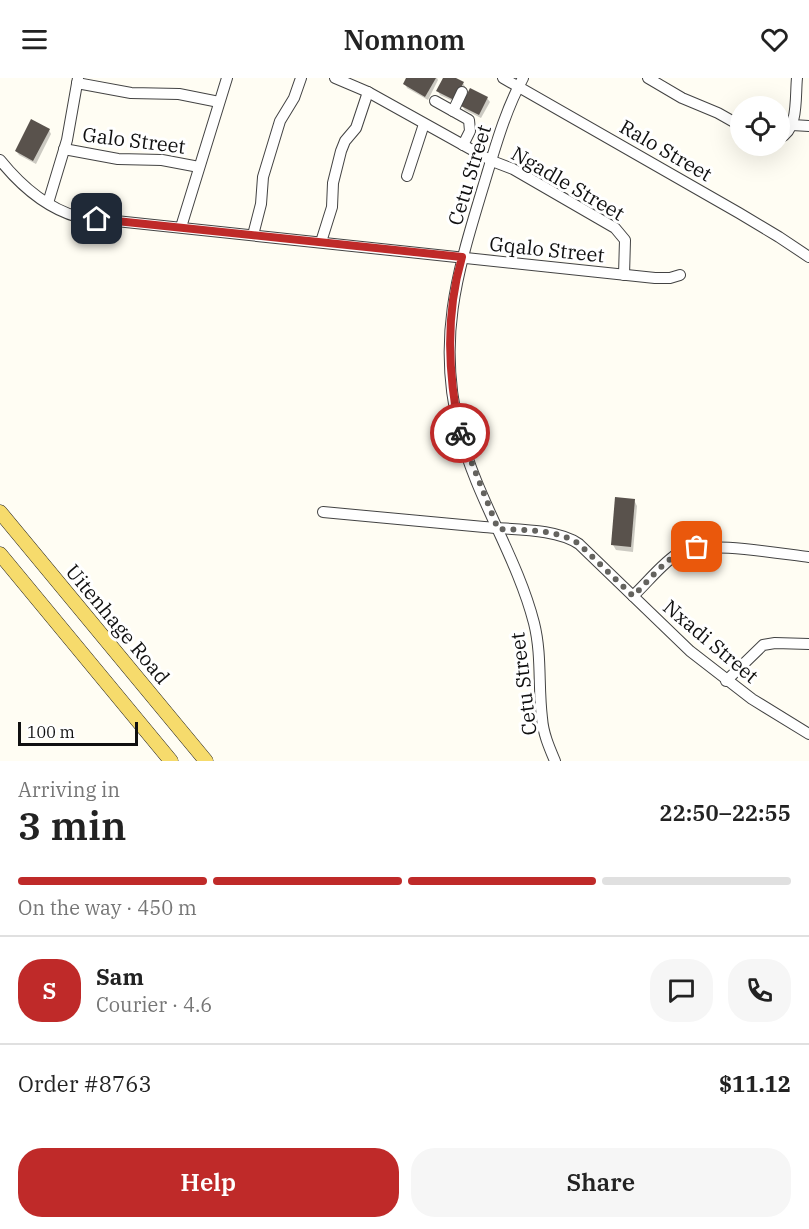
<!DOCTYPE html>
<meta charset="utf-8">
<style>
:root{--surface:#fff;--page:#f6f6f6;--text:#222;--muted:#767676;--line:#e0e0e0;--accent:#bf2a29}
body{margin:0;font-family:"IBM Plex Serif",serif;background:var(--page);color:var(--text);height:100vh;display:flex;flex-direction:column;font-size:22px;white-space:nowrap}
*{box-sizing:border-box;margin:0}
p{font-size:20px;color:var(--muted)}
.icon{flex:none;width:33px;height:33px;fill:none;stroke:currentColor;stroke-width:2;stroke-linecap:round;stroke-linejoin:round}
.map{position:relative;height:683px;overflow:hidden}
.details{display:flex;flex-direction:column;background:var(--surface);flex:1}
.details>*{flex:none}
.buttons{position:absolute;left:730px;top:18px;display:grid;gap:12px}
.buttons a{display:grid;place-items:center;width:60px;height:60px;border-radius:50%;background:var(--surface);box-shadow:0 6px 24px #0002;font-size:30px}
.scale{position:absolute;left:18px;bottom:15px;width:120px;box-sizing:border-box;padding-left:6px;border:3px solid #101010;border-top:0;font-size:16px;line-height:21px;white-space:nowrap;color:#101010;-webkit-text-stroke:4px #fff;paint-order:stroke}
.pin{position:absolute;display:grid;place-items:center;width:51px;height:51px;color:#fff;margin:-26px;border-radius:12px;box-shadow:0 3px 9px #0006}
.courier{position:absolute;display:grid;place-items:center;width:60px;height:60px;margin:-30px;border:4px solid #bf2a29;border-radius:50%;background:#fff;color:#222;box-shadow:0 2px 8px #0007}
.headline em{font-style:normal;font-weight:600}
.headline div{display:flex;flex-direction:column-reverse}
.headline{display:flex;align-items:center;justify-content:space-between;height:102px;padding:0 18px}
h1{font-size:39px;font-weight:600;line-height:45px}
.bar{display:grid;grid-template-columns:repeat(4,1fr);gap:9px 6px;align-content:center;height:72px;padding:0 18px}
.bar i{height:8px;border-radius:4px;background:var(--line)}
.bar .active{background:var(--accent)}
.bar p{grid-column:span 4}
.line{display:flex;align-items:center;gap:15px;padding:0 18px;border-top:2px solid var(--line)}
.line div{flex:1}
.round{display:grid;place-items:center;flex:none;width:63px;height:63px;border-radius:24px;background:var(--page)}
.primary-button{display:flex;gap:12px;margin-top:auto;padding:12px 18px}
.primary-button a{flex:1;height:69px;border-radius:24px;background:var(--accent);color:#fff;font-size:24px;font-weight:600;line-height:69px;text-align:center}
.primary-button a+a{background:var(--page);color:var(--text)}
header{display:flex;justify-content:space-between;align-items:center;height:78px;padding:0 18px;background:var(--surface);font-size:27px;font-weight:600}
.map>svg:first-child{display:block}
</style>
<header><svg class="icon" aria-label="menu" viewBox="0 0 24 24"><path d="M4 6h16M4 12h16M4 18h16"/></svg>Nomnom<svg class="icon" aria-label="heart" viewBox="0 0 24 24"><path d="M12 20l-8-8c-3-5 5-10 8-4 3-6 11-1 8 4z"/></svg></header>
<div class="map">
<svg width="809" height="683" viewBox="0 0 809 683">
<rect width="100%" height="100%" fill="#fffdf3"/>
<g fill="#0003">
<polygon points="408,0 437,0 438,2 428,22 407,10 405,6"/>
<polygon points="445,0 452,0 463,5 465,9 457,25 440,17 438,13"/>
<polygon points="487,20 490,24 481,40 465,32 462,28"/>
<polygon points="49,52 51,56 36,86 19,77 16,73"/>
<polygon points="634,422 637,428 633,474 616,472 613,467"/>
</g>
<g fill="#59524c">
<polygon points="406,0 436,0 425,19 403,6"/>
<polygon points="443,0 456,0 464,4 454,22 436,13"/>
<polygon points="470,10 488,19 479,37 461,28"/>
<polygon points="31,41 50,51 33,83 15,73"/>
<polygon points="615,419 635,421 631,469 611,467"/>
</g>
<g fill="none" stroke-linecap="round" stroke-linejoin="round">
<g stroke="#434343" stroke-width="12">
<g id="minor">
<polyline points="335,0 368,14 492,83 513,91 615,150 625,162 624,197"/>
<polyline points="503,0 739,135 779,159 809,179"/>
<path d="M523,0c-18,33 -28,70 -39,106 -27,89 -48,156 -24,249 17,66 57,124 74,190 8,32 4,63 8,95 1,15 7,29 13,43"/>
<polyline points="648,0 682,20 718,35 741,48"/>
<polyline points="77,5 131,15 179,16 219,24"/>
<polyline points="435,23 469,42 470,53 463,67"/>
<polyline points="453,33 462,14"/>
<polyline points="792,47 809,48"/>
<path d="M780,60c19,-9 15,-42 17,-60"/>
<polyline points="64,71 118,81 162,82 199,89"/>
<path d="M0,82c21,26 46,48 78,57l577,61h15l10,-3"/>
<polyline points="407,98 424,46"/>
<polyline points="48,125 67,62 78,0"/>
<polyline points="181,149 227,0"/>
<polyline points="253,157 261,126 263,99 280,43 294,20 301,0"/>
<polyline points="321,164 332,129 333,105 341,73 345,63 356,50 368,14"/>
<path d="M323,434c54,5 108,10 161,15 28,3 72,1 95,17l111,107 62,48 57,35"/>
<path d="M633,518c15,-14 30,-34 47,-44 21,-12 102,2 129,5"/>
<polyline points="726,603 763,567 775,565 809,566"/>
</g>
</g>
<g stroke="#212121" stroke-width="15">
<g id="major">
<polyline points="0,434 206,683"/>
<polyline points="0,476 171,683"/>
</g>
</g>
<use href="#minor" stroke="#fff" stroke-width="10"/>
<use href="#major" stroke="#f6db6c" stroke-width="14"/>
</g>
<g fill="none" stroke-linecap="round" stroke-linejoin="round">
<path stroke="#64635f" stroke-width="6" stroke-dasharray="0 10.8" d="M460,355l38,96c26,1 59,0 81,15l54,52c18,-17 38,-46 64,-49"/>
<path stroke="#bf2a29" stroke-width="8" d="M97,141l365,38c-17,59 -14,117 -2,176"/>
</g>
<g text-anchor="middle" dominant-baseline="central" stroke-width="6" stroke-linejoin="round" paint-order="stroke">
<g font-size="20" fill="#101010" stroke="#fff">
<text transform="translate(134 62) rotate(7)">Galo Street</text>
<text transform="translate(666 72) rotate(30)">Ralo Street</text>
<text transform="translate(469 97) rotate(-73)">Cetu Street</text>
<text transform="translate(568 105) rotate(30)">Ngadle Street</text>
<text transform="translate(547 171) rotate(6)">Gqalo Street</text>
<text transform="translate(118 546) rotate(50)">Uitenhage Road</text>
<text transform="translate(711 563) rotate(40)">Nxadi Street</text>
<text transform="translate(523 606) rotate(-97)">Cetu Street</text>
</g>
</g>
</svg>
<div class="buttons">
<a><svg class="icon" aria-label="locate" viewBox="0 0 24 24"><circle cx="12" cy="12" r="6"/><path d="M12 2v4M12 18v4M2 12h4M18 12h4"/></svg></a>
</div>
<div class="scale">100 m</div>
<div class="pin" style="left:697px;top:469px;background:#ea580c"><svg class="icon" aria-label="bag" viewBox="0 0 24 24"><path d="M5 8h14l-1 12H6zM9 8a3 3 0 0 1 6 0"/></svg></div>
<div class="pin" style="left:97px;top:141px;background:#1f2937"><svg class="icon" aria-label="home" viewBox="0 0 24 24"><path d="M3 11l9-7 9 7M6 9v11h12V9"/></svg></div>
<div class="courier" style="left:460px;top:355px"><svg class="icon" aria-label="bike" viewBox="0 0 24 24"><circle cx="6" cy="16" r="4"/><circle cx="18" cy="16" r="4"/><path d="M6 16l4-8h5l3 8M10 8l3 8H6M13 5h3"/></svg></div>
</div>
<section class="details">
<div class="headline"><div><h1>3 min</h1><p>Arriving in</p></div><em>22:50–22:55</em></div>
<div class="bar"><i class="active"></i><i class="active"></i><i class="active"></i><i></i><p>On the way · 450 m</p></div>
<div class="line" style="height:108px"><b class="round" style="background:var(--accent);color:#fff">S</b><div><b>Sam</b><p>Courier · 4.6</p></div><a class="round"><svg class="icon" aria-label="chat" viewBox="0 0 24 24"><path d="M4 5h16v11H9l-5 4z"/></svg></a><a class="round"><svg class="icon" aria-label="phone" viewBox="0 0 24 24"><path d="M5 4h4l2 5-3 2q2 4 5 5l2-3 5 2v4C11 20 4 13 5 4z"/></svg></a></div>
<div class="line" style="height:78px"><div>Order #8763</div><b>$11.12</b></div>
<div class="primary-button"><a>Help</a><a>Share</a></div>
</section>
